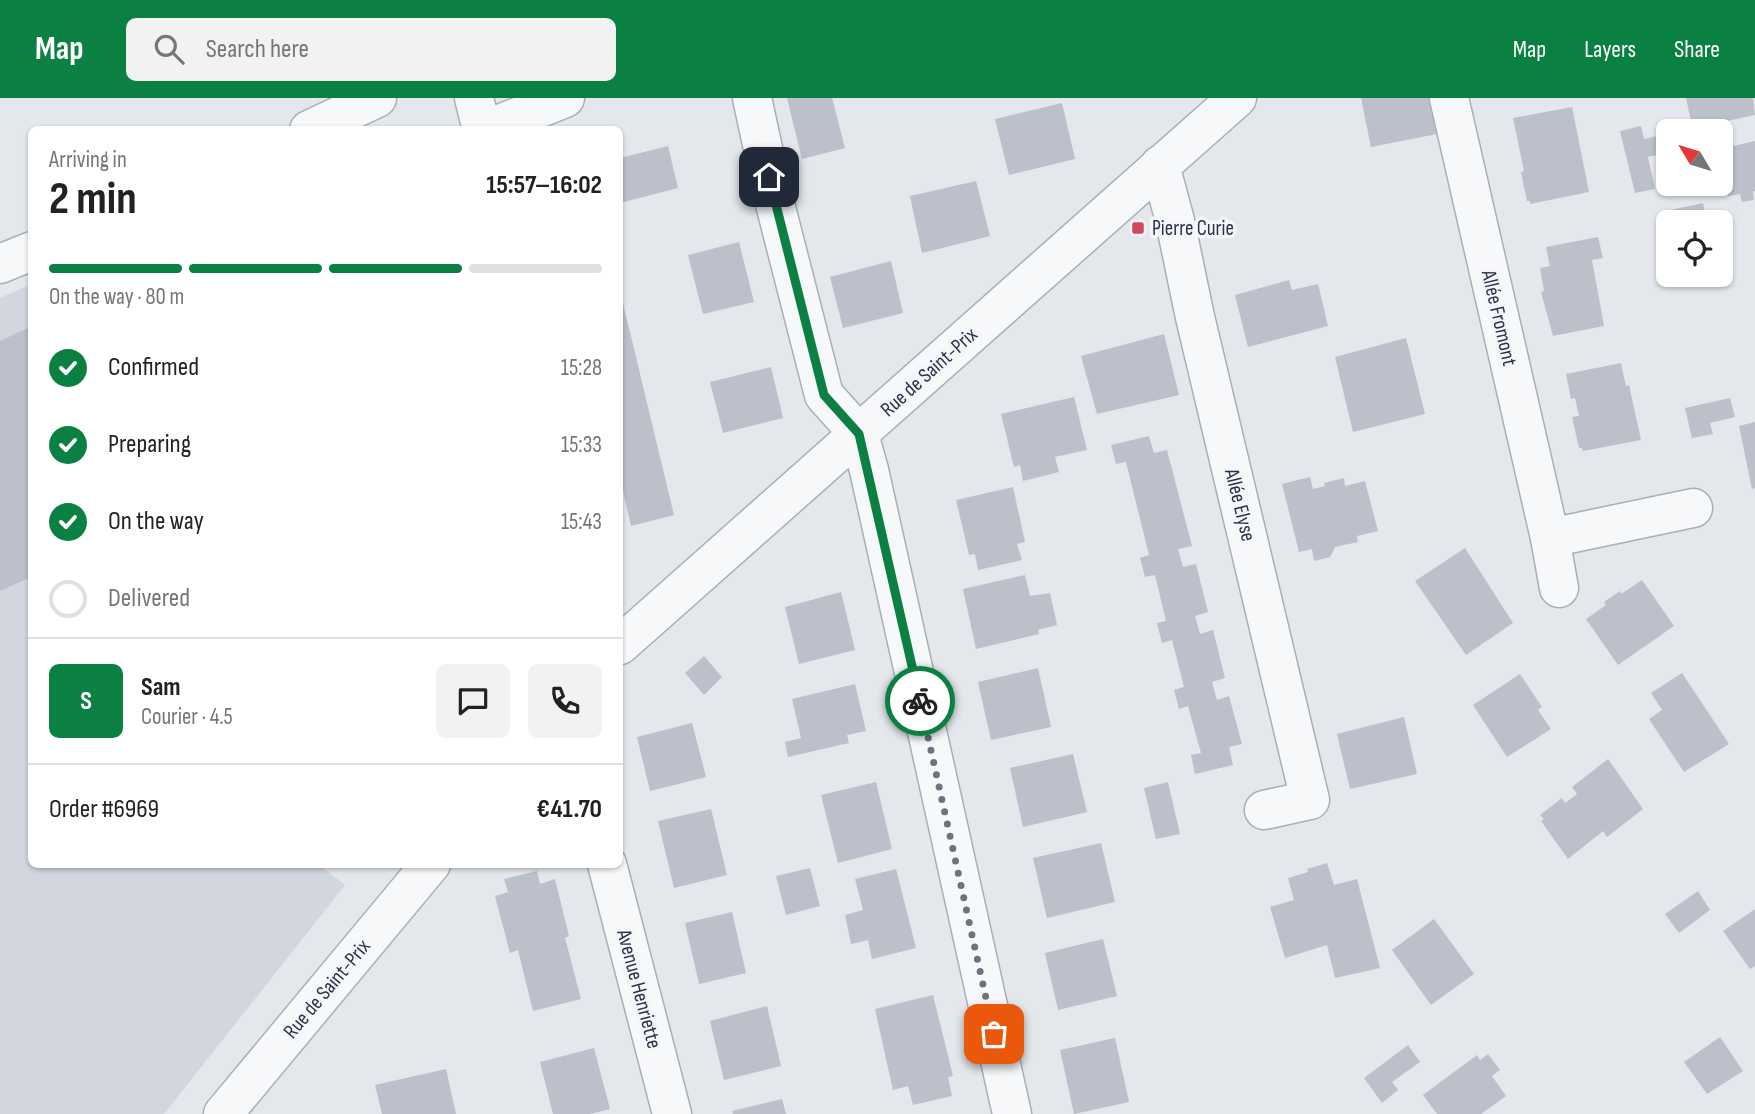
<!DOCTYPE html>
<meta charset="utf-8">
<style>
:root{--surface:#fff;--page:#f2f2f2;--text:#222;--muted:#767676;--line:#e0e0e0;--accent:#0b8043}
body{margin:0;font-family:"Sofia Sans Condensed",sans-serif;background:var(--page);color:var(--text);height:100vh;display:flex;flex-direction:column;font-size:26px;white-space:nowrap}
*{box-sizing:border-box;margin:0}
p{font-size:23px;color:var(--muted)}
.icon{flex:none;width:38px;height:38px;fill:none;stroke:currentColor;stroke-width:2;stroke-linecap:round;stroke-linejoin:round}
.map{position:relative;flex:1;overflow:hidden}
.panel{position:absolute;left:28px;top:28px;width:595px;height:742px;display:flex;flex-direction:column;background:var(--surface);border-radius:10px;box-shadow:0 2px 5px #0004}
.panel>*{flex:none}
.needle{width:46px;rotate:308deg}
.controls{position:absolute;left:1656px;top:21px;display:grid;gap:14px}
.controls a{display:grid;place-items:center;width:77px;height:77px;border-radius:10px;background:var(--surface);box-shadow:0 2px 5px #0004;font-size:35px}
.pin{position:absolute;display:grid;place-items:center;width:60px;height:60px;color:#fff;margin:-30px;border-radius:14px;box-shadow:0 4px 10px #0006}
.courier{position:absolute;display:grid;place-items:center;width:70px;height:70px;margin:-35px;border:5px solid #0b8043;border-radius:50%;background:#fff;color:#222;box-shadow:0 2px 9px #0007}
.summary em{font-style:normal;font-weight:700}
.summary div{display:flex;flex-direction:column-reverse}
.summary{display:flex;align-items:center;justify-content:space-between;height:119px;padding:0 21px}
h1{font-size:46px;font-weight:700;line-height:52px}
.bar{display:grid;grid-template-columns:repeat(4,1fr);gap:10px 7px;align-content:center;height:84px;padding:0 21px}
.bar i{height:9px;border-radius:5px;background:var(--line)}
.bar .on{background:var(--accent)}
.bar p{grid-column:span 4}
.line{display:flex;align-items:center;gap:18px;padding:0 21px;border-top:2px solid var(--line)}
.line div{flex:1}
.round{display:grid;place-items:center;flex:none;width:74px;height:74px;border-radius:10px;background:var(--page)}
ol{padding:0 21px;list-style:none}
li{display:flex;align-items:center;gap:21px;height:77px}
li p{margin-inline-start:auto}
li .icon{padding:7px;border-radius:50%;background:var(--accent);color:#fff;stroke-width:4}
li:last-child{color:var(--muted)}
li i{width:38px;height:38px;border:4px solid var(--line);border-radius:50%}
header{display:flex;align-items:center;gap:42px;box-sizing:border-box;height:98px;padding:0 35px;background:var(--accent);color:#fff}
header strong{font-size:33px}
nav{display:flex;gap:38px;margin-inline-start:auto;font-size:24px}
.search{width:490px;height:63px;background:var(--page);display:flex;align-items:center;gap:18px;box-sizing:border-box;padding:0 24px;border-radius:10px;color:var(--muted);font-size:26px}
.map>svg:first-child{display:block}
</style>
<header>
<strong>Map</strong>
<div class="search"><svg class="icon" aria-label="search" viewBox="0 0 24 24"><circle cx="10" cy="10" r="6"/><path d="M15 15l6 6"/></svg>Search here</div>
<nav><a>Map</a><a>Layers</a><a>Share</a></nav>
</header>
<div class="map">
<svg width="1755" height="1016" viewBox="0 0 1755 1016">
<rect width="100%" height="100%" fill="#e4e7ec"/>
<polygon fill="#d2d6de" points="31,186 32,766 319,767 345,787 164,1016 0,1016 0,200"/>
<g fill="#bbc0ca">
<polygon points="787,0 832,0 845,50 802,61"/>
<polygon points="1361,0 1435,0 1442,35 1371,49"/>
<polygon points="1686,0 1753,0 1755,17 1699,29 1691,23"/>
<polygon points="1062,5 1075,61 1009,77 995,21"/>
<polygon points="1572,9 1589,94 1530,106 1530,103 1527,103 1521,74 1524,73 1513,20"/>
<polygon points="1641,28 1644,41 1657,38 1662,56 1648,59 1655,91 1635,95 1620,33"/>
<polygon points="1755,43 1755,93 1753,93 1754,102 1742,104 1740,96 1728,98 1720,62 1720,51"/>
<polygon points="668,48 678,90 620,105 620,60"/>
<polygon points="976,83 990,138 922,155 910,98"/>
<polygon points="1703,105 1707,124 1668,124 1667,141 1661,114"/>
<polygon points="1598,139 1603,160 1592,162 1604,228 1553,238 1541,194 1544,193 1540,170 1550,168 1546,149"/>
<polygon points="739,144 754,204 703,216 688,157"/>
<polygon points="891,163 903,215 843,230 830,179"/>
<polygon points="1289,182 1292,192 1318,186 1328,228 1248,249 1235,197"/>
<polygon points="621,197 674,417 631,428 620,380"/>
<polygon points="32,228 32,485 29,480 0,493 0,243"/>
<polygon points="1164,236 1179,297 1097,316 1081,258"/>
<polygon points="1406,240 1425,316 1353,334 1335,259"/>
<polygon points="1621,265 1626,288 1629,287 1641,342 1583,353 1582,350 1579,350 1572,319 1579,318 1575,300 1571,301 1566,276"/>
<polygon points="771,269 783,320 723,335 710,284"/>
<polygon points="1074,299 1087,352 1055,359 1059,374 1023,383 1020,367 1014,369 1001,316"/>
<polygon points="1730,300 1735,319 1710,325 1713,336 1692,340 1685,310"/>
<polygon points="1755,324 1755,390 1752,391 1739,328"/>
<polygon points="1149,338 1154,355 1167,352 1192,448 1178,451 1183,469 1196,466 1208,514 1195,518 1200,536 1213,532 1225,580 1212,584 1217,602 1229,598 1242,646 1229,649 1233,667 1195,676 1191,657 1201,655 1188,608 1179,611 1174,592 1184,589 1172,542 1162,545 1157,525 1166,523 1155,477 1145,479 1140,460 1149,457 1126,364 1116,366 1111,347"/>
<polygon points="1310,379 1313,391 1325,388 1324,385 1344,380 1345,388 1365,383 1378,433 1357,438 1358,444 1335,449 1330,459 1314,463 1312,451 1299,454 1282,386"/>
<polygon points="1013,389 1025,444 1017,446 1022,462 978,472 975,456 969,457 956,402"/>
<polygon points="1465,450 1513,525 1466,557 1415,483"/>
<polygon points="1025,477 1030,498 1050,495 1057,527 1038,532 1039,536 976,551 963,491"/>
<polygon points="1642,482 1674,528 1618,567 1586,521 1606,507 1604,504 1620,493 1621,496"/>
<polygon points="841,494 855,552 799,566 785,509"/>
<polygon points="704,558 722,579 704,597 685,575"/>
<polygon points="1038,570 1051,629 991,642 978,584"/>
<polygon points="1682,575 1729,646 1684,674 1649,621 1662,612 1651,595"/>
<polygon points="1520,576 1542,609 1538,612 1551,631 1507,659 1473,607"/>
<polygon points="855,586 866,633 847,637 849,645 788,659 785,644 801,640 792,601"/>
<polygon points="1404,619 1417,676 1350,691 1337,636"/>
<polygon points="692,625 706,679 650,693 637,639"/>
<polygon points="1073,656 1087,714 1023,729 1010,670"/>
<polygon points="1608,661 1643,711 1607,739 1603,733 1568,761 1541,723 1544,721 1540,717 1562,700 1565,705 1577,696 1572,689"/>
<polygon points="876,684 892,751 838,765 821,697"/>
<polygon points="1168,684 1180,736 1156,741 1144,690"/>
<polygon points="711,711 727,777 674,790 658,723"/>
<polygon points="1101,745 1115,804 1047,820 1033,760"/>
<polygon points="1327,765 1334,787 1357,781 1380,870 1335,880 1327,847 1285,860 1270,809 1294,802 1288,780 1308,774 1307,771"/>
<polygon points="810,770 820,808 786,817 776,778"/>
<polygon points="896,771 916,850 872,861 868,842 851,846 845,817 863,812 855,781"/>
<polygon points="537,773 540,786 555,781 569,838 565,840 581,901 533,913 518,852 510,855 495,798 508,794 504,781"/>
<polygon points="1698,793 1710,812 1679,835 1665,816"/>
<polygon points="1755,811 1755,868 1750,871 1723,833"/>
<polygon points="732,814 746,875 699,886 685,825"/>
<polygon points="1434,821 1474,876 1431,907 1392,852"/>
<polygon points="1103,841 1117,898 1058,912 1045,855"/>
<polygon points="933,897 953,978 948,979 952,998 913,1007 908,988 893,992 875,911"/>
<polygon points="767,908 781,968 724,982 710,923"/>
<polygon points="1720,939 1743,973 1707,996 1684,964"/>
<polygon points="1115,940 1129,1004 1074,1016 1060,952"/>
<polygon points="1408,947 1420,964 1392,984 1398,992 1382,1005 1364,980"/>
<polygon points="594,950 610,1011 590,1016 553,1016 540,964"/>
<polygon points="1488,956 1500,972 1492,978 1506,998 1481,1016 1437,1016 1423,997 1477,957 1480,962"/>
<polygon points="446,971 456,1016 382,1016 375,987"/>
<polygon points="782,1001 786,1016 733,1016 732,1013"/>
</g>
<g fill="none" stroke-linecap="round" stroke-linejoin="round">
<g stroke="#a9aeb7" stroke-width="41">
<g id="minor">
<polyline points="474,0 482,32"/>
<polyline points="752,0 775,106 824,297 859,336 869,372 1012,1016"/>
<polyline points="1449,0 1550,440 1693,410"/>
<polyline points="309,32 377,0"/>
<polyline points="485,32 565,0"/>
<polyline points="1160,67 1175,123 1195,219 1310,702 1264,712"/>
<polyline points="0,166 32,153"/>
<polyline points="1550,440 1559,490"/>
<polyline points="620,547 1237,0"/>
<polyline points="607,766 672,1016"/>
<polyline points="223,1016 431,766"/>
</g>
</g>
<use href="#minor" stroke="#f7f8fa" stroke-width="38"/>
</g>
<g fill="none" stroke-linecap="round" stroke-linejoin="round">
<polyline stroke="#6c737f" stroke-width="7" stroke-dasharray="0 12.6" points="920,603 994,936"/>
<polyline stroke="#0b8043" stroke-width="9" points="769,79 824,297 859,336 920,603"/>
</g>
<rect fill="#d1495b" stroke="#f4f6f9" stroke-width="2.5" x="1131" y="123" width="14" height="14" rx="3.5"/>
<g text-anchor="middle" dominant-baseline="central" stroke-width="7" stroke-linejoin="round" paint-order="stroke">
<g font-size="21" fill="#2b3445" stroke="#f4f6f9" text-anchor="start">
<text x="1152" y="130">Pierre Curie</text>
</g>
<g font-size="21" fill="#2b3445" stroke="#f4f6f9">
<text transform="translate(1499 220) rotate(77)">Allée Fromont</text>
<text transform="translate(929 274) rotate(-42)">Rue de Saint-Prix</text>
<text transform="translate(1240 407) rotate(76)">Allée Elyse</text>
<text transform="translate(327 891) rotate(-50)">Rue de Saint-Prix</text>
<text transform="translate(639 891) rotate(75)">Avenue Henriette</text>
</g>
</g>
</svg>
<div class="controls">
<a><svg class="needle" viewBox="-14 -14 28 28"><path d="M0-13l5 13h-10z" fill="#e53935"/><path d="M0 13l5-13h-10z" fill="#767676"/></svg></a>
<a><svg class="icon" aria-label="locate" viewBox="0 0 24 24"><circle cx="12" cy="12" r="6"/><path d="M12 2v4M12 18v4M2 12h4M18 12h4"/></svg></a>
</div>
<div class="pin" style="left:994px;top:936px;background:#ea580c"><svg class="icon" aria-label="bag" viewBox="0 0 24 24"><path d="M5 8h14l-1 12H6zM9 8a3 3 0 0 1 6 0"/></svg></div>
<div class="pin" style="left:769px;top:79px;background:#1f2937"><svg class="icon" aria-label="home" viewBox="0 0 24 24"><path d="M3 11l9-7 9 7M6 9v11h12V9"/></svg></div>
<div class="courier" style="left:920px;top:603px"><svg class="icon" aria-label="bike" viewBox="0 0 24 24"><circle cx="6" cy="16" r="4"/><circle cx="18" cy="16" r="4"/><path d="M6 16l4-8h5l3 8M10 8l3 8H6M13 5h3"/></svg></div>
<section class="panel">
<div class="summary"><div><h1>2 min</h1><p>Arriving in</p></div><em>15:57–16:02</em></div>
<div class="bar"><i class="on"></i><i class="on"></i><i class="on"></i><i></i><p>On the way · 80 m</p></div>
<ol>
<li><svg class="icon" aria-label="check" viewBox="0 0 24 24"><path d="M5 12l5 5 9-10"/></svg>Confirmed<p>15:28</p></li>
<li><svg class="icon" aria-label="check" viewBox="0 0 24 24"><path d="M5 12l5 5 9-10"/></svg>Preparing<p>15:33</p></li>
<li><svg class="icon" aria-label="check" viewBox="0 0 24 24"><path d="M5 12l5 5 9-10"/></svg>On the way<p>15:43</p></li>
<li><i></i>Delivered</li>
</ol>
<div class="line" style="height:126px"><b class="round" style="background:var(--accent);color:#fff">S</b><div><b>Sam</b><p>Courier · 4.5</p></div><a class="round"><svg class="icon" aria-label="chat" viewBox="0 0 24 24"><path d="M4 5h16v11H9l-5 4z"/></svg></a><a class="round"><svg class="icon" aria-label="phone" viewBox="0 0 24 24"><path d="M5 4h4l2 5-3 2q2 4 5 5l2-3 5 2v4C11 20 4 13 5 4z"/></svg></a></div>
<div class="line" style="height:91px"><div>Order #6969</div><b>€41.70</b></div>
</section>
</div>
